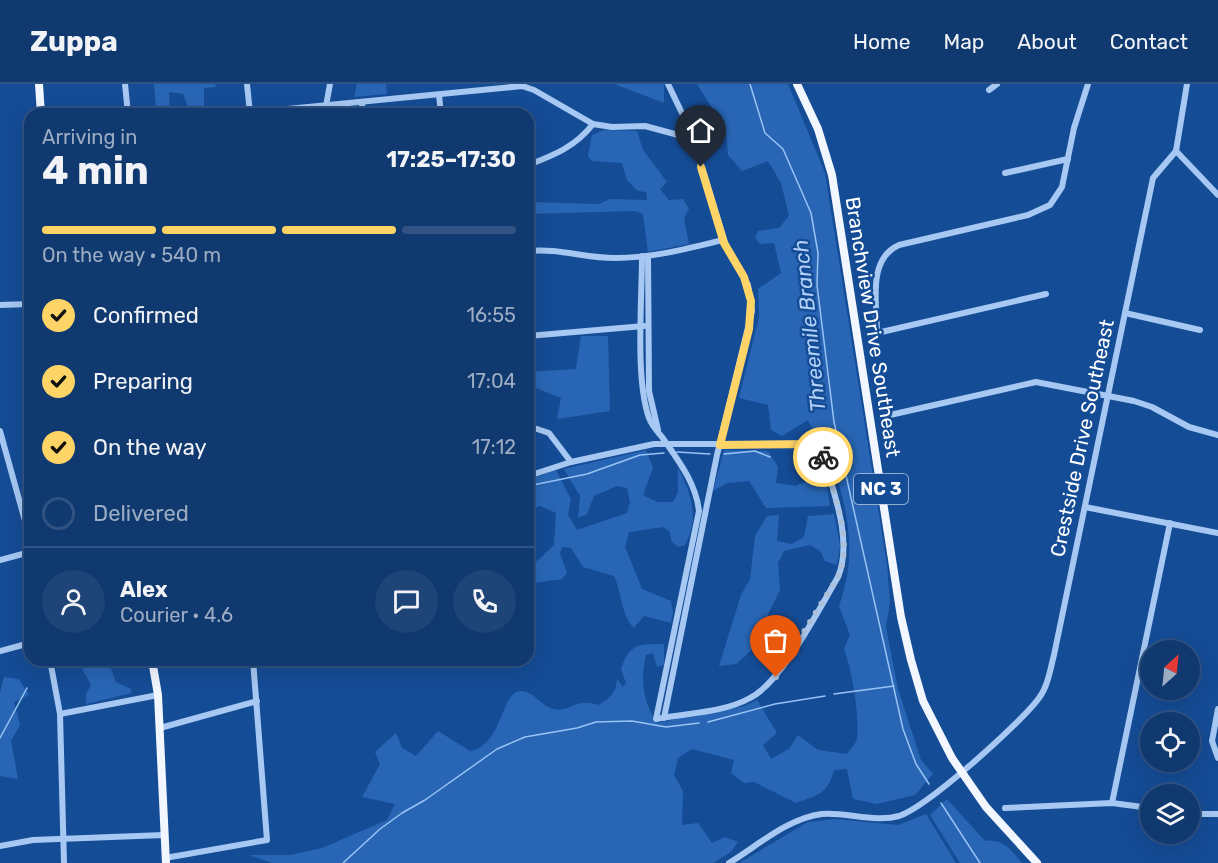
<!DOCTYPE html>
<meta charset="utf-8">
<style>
:root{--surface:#103970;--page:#1e4478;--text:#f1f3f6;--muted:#9cacc3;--line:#305383;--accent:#ffd467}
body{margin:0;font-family:Rubik,sans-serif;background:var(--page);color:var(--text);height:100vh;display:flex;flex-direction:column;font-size:22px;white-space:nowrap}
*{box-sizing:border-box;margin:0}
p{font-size:20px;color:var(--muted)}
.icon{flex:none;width:33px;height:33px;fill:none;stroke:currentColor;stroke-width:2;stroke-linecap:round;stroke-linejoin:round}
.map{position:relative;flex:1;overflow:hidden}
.panel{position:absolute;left:24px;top:24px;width:510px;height:558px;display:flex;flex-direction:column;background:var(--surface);border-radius:18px;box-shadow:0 6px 24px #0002,0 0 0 2px var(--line)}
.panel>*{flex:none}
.needle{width:39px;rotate:27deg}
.controls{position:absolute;left:1140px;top:556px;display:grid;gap:12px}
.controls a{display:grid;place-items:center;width:60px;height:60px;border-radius:50%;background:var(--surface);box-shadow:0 6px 24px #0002,0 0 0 2px var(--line);font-size:30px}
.pin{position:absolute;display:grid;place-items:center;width:51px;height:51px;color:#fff;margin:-62px -26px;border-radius:50% 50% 50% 0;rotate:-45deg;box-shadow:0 0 6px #0007}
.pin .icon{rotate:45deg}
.courier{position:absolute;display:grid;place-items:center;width:60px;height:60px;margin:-30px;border:4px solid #ffd467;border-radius:50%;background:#fff;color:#222;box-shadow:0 2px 8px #0007}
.summary em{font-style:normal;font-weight:700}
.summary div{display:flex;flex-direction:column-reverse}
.summary{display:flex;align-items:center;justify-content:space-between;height:102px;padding:0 18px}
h1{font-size:39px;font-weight:700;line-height:45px}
.bar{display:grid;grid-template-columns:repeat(4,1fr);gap:9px 6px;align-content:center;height:72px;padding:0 18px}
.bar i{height:8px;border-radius:4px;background:var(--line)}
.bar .on{background:var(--accent)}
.bar p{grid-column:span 4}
.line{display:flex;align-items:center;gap:15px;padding:0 18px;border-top:2px solid var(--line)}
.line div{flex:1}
.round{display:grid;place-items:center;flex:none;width:63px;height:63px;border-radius:32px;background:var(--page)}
ol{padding:0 18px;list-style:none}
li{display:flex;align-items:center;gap:18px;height:66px}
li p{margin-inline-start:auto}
li .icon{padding:6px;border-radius:50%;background:var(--accent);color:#111;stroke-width:4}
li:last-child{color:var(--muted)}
li i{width:33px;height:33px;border:3px solid var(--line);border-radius:50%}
header{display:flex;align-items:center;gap:36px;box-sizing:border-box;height:84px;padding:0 30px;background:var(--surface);border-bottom:2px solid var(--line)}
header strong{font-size:28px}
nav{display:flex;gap:33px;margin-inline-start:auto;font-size:21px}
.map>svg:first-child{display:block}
</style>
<header>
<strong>Zuppa</strong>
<nav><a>Home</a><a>Map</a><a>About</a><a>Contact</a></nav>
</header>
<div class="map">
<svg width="1218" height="779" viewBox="0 0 1218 779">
<rect width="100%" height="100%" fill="#154c96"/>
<g fill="#2866b5">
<polygon points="154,0 215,0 216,3 204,4 204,23 189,26 183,10 169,8 170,25 156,27"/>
<polygon points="357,0 386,0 387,10 354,13"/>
<polygon points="614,0 664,0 664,19"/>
<path d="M697,0h91l37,89 62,392 3,37 -4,25 12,62 23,71 12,14 -18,21 -38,9 -24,-5 -6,-30 -13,1c-7,24 -15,25 -38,33l-42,-21 -10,1 -13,-10 3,-13 -42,-11 -14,9 -4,17 9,16 -1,34 16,-2 14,20 13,-6 13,5 -7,10 -18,11h-441l-23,-8h41l32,-7 65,-28 8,-16 -33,-7 18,-33 -5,-12 21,-19 6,15 14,8 22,-25 32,20c33,-5 31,-61 51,-60 13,0 20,15 32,18 17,4 22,-12 45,-4 12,-6 18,-12 19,-26l6,8 3,-4 -5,-14c9,-27 18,-24 43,-25v21l-7,2 -4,-14 -7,2c-6,24 -3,48 11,68l88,-17 12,-6 20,33 -14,12 8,14 18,-10 9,-14 20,15 29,4c3,-5 9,-10 10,-16 3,-22 -5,-68 -13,-89l6,-14 -11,-29c23,-64 3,-113 -17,-175l-7,3 -7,-14 -26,16 -11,-6 -3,-25 -29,-7 20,-81 -1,-28 23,-16 -7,-30 -14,1 -5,-6 3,-7 21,-3 10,-12 -8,-33 -13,-22 -26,10 -14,-16 -2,-25z"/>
<polygon points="604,46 637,47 643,66 667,98 660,105 669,116 683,115 689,125 684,134 689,160 648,168 643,130 635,127 528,130 528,119 531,118 599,120 610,115 647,116 646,108 638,107 627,96 622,79 592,77 588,72 592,51"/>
<polygon points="581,252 608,252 610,327 557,335 561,314 528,301 528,288 576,285"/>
<path d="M646,366l7,18 -10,27 14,7h16l5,-10v-24c13,25 22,50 7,77l-7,2 -7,-6 -1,-9 -7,-5 -34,5 -4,15 17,42 29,12 2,11 -2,11 -27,-7 -10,12c-13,-12 -12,-36 -20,-52l-31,-9 -12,-19 -9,-1 -2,7 7,19 -5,6 -34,5v-21l9,-2 17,-16 2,-32 -16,-7 -12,4v-30l28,-10 15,29 -3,16 9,15 50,-17 3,-11 -3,-14 -10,-2 -23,10 -7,18 -9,4 2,-22 -16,-27z"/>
<path d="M724,366l44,1 10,16 -2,16 20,3c10,-7 21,-6 31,1l3,19 -64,2 -17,-27 -22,2 -14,8z"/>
<polygon points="834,430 840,462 837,481 825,477 820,467 810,461 784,467 778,479 780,506 768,530 769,540 757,561 736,580 719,582 741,511 750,495 755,452 767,432 779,431 777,457 792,460 804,453 808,432"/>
<polygon points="58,576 120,576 108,577 116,598 131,605 131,609 86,620 86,610 91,601 81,582 58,582"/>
<polygon points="4,593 19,595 29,611 14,618 20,641 11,657 18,695 0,692 0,609"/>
<path d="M947,715l38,42c18,-3 27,10 37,22h-62l-30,-48z"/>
<polygon points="926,730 956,779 739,779 808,738 835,735 898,741"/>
</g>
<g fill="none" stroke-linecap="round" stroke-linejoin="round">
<g stroke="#98c3f5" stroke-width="1.5">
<polyline points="750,0 765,49 783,65 811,129 818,169 817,201 834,338 903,645 916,680 929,700"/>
<polyline points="826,359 836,353"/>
<polyline points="677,368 710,370"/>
<polyline points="724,370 755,367 770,373"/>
<polyline points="528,402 587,390 640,371 664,369"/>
<polyline points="834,610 894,602"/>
<polyline points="708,638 775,620 825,612"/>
<polyline points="0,654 27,604"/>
<polyline points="941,719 980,779"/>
<polyline points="343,779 380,745 402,729 425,716 497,665 525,653 577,644 596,638 632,637 666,643 699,639"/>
</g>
<g stroke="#a6c8f2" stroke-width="6">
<polyline points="125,0 128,30"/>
<polyline points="247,0 250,29"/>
<polyline points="989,6 997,0"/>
<polyline points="439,11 441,30"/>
<polyline points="362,19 363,30"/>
<polyline points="326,22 330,0"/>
<polyline points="237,30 522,2 534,6 593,40 612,43 645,42 693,55"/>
<polyline points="1176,67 1218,111"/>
<path d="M528,81c27,-10 48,-19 65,-41"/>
<polyline points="1005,89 1068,75"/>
<path d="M528,167c30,-3 57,7 87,7 37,0 72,-9 108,-18"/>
<polyline points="648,172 649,307 658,346"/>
<path d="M1046,210l-169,39c0,-29 -10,-74 22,-88l129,-30 22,-10 12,-18 12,-59 14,-44"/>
<polyline points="0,221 30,220"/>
<polyline points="1125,229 1200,246"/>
<polyline points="528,252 644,242"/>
<polyline points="890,331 1036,298 1134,317 1152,323 1189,343 1218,351"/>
<polyline points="528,342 549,349 571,378"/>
<polyline points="0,347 27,444 30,470"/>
<path d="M528,392l43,-14 83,-18h162l5,4c10,38 33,91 17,129 -19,32 -56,105 -88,121 -27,15 -64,15 -94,21l43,-208c-3,-28 -21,-51 -37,-74 -5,-6 -10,-11 -13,-19 -14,-39 -7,-118 -7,-162"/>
<polyline points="1085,423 1218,449"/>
<polyline points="0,476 30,468"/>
<polyline points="0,567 30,559"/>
<polyline points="50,576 60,630 64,779"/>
<polyline points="1218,625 1212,657 1218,674"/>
<polyline points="60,630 158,611"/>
<polyline points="664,634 717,371 752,227 748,201 725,159 691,48 668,0"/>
<polyline points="160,644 257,617"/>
<polyline points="1112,719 1170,439"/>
<polyline points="1005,724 1112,719 1150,724"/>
<polyline points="1190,730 1218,730"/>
<polyline points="0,762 33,756 164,751"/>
<polyline points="165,774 267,756 253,576"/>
<path d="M729,779c28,-17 59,-45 93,-49 25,-2 53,9 77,2 28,-9 122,-93 140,-118 9,-12 11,-28 15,-43l99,-477 23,-27 11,-67"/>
</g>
<g stroke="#f1f6ff" stroke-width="8">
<polyline points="39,0 41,30"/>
<polyline points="797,0 818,45 832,91 901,533 911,576 923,617 952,674 986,723 1037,779"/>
<polyline points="152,576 158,611 166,779"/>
</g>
</g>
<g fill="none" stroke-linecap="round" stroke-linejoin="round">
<path stroke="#adc0da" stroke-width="6" stroke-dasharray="0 10.8" d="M776,593l62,-100c16,-38 -5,-83 -15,-120"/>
<polyline stroke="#ffd467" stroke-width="8" points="701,83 724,159 744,193 751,217 749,245 720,361 816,360 821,364 823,373"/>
</g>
<g text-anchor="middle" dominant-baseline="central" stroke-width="5" stroke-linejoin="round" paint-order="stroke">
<rect fill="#154c96" stroke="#b9c9e0" stroke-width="1.5" x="854" y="390" width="54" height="30" rx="4.5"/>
<g font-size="18" font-weight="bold" fill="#fff">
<text x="881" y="405">NC 3</text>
</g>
<g font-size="20" fill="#fff" stroke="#154c96">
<text transform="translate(873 243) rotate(81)">Branchview Drive Southeast</text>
<text transform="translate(1082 354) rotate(-78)">Crestside Drive Southeast</text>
</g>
<g font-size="21" font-style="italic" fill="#b2d2f9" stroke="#154c96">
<text transform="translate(809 242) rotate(-96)">Threemile Branch</text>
</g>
</g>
</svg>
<div class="controls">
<a><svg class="needle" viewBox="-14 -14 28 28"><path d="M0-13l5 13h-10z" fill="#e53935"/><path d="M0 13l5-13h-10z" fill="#9cacc3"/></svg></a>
<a><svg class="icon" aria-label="locate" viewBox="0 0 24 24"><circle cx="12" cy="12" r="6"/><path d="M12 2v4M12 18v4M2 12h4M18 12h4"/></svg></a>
<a><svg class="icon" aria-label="layers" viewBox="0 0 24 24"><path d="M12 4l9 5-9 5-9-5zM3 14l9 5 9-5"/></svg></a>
</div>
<div class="pin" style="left:776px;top:593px;background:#ea580c"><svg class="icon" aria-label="bag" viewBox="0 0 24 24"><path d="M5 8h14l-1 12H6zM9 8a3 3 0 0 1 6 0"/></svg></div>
<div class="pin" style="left:701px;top:83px;background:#1f2937"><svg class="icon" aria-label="home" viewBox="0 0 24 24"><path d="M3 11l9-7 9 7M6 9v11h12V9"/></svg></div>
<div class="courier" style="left:823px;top:373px"><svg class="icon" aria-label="bike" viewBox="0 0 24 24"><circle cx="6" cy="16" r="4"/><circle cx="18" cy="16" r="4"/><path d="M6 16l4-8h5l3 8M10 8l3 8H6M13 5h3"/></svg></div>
<section class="panel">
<div class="summary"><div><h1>4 min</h1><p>Arriving in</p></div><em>17:25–17:30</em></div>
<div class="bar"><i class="on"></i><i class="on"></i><i class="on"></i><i></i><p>On the way · 540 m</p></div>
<ol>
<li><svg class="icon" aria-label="check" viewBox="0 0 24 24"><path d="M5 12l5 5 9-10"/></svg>Confirmed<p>16:55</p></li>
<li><svg class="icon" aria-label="check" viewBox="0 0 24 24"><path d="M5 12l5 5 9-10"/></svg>Preparing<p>17:04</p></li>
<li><svg class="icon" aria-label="check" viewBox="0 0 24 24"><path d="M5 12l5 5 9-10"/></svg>On the way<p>17:12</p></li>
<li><i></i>Delivered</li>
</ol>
<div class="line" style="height:108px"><a class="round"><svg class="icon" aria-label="person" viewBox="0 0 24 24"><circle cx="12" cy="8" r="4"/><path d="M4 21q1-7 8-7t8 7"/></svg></a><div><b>Alex</b><p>Courier · 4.6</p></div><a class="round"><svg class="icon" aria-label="chat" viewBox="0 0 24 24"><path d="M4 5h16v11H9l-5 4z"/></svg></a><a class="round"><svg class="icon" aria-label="phone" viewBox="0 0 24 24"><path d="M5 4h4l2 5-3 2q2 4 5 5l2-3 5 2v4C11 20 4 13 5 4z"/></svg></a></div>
</section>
</div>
